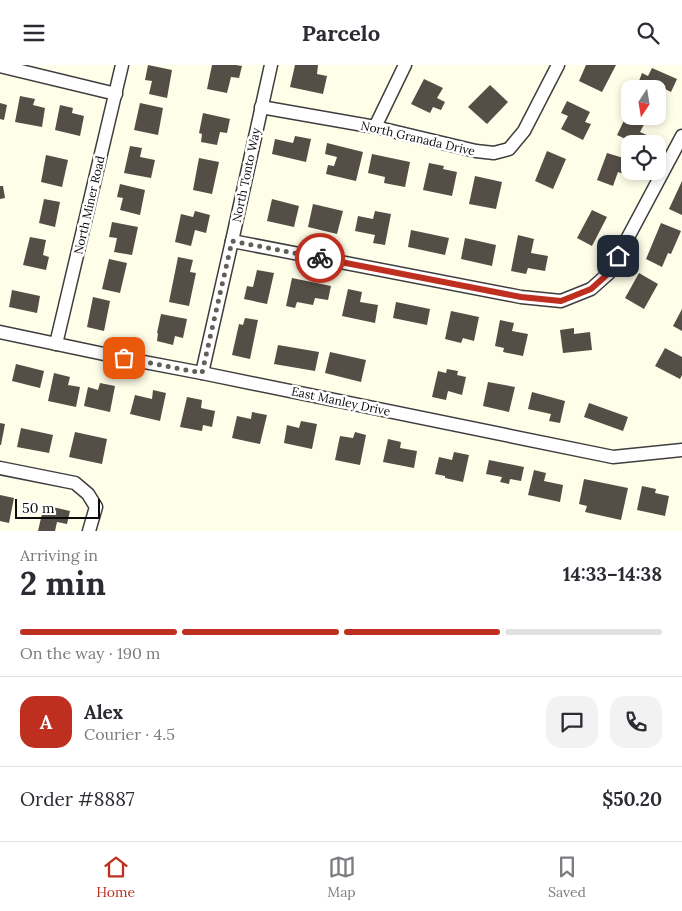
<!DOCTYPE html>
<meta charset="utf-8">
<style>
:root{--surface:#fff;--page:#f2f2f3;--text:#2b2b33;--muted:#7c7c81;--line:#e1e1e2;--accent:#bf2f1f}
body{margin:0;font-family:Lora,serif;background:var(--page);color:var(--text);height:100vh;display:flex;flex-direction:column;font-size:19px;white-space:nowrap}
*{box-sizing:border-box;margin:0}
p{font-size:16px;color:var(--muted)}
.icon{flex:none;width:28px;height:28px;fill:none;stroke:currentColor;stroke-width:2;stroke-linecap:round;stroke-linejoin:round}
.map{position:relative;height:466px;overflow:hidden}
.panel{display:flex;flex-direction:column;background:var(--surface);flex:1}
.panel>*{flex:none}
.needle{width:32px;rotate:192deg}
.controls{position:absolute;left:621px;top:15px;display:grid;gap:10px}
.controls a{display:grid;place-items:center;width:45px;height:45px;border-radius:10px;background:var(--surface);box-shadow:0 2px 8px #0003;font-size:25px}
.scale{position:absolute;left:15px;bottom:12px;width:85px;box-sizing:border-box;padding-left:5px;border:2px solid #0b0b0b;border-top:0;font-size:14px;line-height:18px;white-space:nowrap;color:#0b0b0b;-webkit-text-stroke:4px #fff;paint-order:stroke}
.pin{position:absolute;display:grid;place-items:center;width:42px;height:42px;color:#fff;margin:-21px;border-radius:10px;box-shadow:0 2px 8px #0006}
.courier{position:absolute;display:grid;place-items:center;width:50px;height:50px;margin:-25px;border:4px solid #bf2f1f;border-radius:50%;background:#fff;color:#222;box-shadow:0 1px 6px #0007}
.overview em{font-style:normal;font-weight:700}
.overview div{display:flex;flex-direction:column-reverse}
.overview{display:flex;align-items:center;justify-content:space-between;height:85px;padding:0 20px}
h1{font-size:32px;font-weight:700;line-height:38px}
.bar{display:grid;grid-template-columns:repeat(4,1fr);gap:8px 5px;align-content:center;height:60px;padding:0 20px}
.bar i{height:6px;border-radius:4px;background:var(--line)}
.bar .selected{background:var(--accent)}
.bar p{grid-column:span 4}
.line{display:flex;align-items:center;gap:12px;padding:0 20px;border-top:1px solid var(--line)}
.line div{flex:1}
.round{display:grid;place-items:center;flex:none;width:52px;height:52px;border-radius:15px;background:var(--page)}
header{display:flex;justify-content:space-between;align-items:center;height:65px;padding:0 20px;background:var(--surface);font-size:22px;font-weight:700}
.dock{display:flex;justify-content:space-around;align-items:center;height:70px;border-top:1px solid var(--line);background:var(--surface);font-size:14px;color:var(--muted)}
.dock a{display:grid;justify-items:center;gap:2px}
.dock .selected{color:var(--accent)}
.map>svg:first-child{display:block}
</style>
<header><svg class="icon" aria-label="menu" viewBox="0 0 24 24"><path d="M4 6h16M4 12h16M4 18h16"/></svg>Parcelo<svg class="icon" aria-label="search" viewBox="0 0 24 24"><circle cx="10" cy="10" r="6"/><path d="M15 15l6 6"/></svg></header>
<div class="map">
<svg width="682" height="466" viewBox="0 0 682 466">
<rect width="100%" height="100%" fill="#fffee9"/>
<g fill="#544e47">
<polygon points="148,0 172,5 167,33 149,29 152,16 145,15"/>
<polygon points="212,0 236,0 242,1 239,13 231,12 227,28 207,24"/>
<polygon points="295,0 318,0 317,9 327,11 323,29 290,22"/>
<polygon points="586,0 616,0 602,27 579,16"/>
<polygon points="652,3 677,14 671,27 665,24 658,41 658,24 636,24 642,8 648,11"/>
<polygon points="424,14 443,23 437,33 445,37 441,45 433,42 430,48 411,39"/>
<polygon points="490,20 508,37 487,59 468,42"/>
<polygon points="20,31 35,34 33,40 45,43 42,62 15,57"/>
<polygon points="567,36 590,47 585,57 591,59 583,75 561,64 568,51 561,48"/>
<polygon points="0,38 7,40 4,55 0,54"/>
<polygon points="140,38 163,43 158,70 134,65"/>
<polygon points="60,40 73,43 72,48 84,51 80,71 55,65"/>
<polygon points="630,43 630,51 648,52 640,67 649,71 645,79 636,79 617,70"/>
<polygon points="203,48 230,54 227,68 220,67 217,80 201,77 202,69 199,68"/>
<polygon points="295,71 311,74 306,97 272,89 275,74 293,78"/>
<polygon points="327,78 363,87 356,116 326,109 328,100 334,101 337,92 325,89"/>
<polygon points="130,81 142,83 140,92 155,95 151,113 124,108"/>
<polygon points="547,86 566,94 553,124 535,116"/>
<polygon points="607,88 630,95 631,106 629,111 618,107 613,121 597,115"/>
<polygon points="372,89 410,97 405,122 384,118 385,112 368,108"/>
<polygon points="46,90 68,95 62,122 41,117"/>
<polygon points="199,93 219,97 212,129 193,125"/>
<polygon points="429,98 444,101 443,104 457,107 452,131 423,125"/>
<polygon points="475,111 502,117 496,144 469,139"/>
<polygon points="682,116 682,150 669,144"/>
<polygon points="120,119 145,125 140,150 120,145 123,133 117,132"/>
<polygon points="0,121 3,121 5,133 0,134"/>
<polygon points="44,134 60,137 55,162 39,158"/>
<polygon points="272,134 299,141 294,162 267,156"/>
<polygon points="313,139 343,146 337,169 308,162"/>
<polygon points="592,145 607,152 592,181 577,173"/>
<polygon points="195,146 210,150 206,168 195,165 191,181 175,177 181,149 193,152"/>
<polygon points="375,146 391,149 385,180 373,178 375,170 355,166 358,151 373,154"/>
<polygon points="112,157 138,162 132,190 114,187 117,173 109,172"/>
<polygon points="661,158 681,166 671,189 668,188 662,202 646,194"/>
<polygon points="411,165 449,173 445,190 408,182"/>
<polygon points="518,170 534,174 531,188 548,191 545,206 528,203 526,209 511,206"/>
<polygon points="30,172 46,175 43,190 49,192 46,205 23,200"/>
<polygon points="465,173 496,180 492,201 461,194"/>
<polygon points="178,192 193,195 190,207 196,208 189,241 169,237"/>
<polygon points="109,194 127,198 120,228 102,224"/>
<polygon points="257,205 274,208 267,239 244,234 247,221 253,222"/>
<polygon points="639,208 658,219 644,244 625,233"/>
<polygon points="292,213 331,221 328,235 315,233 313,240 297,237 295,243 286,241"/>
<polygon points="348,224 362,227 360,237 378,240 375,258 342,251"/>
<polygon points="12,225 40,231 37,248 9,242"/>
<polygon points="93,232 110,236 104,266 87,262"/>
<polygon points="396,237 430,244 427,260 393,253"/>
<polygon points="682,244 682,266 673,261"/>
<polygon points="451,246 479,252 474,276 463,273 461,278 445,274"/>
<polygon points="161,249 187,254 183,273 175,271 173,280 157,276 158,268 157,268"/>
<polygon points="245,253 258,255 250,294 232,290 239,259 243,260"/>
<polygon points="500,255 514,258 512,266 528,269 523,291 503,287 504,283 495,281"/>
<polygon points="574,263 574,269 590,267 592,285 563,288 560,265"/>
<polygon points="278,280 319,287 315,306 274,299"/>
<polygon points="665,283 682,292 682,310 680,314 655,301"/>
<polygon points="330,287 366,295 361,317 325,308"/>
<polygon points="16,299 44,306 40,323 12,316"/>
<polygon points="447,304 458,306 457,310 466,312 462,330 448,326 446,335 432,332 438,306 446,308"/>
<polygon points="54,308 70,312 68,320 80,322 76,342 48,336"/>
<polygon points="488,317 515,322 509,347 483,341"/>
<polygon points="100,318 115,321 110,347 84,341 88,322 98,325"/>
<polygon points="153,325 166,328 160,356 130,349 135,330 152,334"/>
<polygon points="532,327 565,336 560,358 549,356 551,349 528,344"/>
<polygon points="187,332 202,335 201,343 215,346 212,362 203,360 202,366 180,362"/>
<polygon points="589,338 628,352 623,366 584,352"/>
<polygon points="252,347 267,350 260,379 232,373 237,351 251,354"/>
<polygon points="301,356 317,359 312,384 284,378 287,360 299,363"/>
<polygon points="0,358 5,359 1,380 0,380"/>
<polygon points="21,363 53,370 49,388 17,382"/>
<polygon points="75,367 107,374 102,399 69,392"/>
<polygon points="355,367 366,370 360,400 335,395 340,371 353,373"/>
<polygon points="388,374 401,377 400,383 417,386 414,403 383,397"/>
<polygon points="454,387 469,390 463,417 445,413 445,411 435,409 439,392 452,395"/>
<polygon points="489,395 524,402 521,416 510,414 509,419 500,417 502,412 486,409"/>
<polygon points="534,405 546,408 544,416 563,420 560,437 528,430"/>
<polygon points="584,414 628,423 621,455 585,447 587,441 579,439"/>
<polygon points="642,421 656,424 655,428 669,431 665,451 637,445"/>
<polygon points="0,430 14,433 9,458 0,456"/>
<polygon points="44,440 70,446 67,459 57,457 55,466 38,466"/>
</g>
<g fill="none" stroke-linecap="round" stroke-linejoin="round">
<g stroke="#3e3e3e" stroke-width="15">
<g id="street">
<polyline points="0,1 116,29"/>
<polyline points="261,42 375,62 476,86 494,88 509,84 524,66 558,0"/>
<polyline points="375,62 405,0"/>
<polyline points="232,176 521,232 561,236 591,224 609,208 682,71"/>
<polyline points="0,267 123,293 202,308 613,392 682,385"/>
<polyline points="56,279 122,0"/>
<polyline points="202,308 232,176 271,0"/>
<polyline points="0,403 75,418 88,429 96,442 89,466"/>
</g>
</g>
<use href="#street" stroke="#fff" stroke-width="12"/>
</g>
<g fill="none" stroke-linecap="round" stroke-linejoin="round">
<polyline stroke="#606059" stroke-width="5" stroke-dasharray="0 9" points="124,293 202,308 232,176 320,193"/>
<polyline stroke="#bf2f1f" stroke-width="6" points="320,193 521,232 561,236 591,224 609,208 618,191"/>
</g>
<g text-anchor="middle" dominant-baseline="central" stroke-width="5" stroke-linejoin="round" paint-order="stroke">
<g font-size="12" fill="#0b0b0b" stroke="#fff">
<text transform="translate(418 73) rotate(13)">North Granada Drive</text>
<text transform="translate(246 110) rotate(-78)">North Tonto Way</text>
<text transform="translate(89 140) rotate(-77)">North Miner Road</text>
<text transform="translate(341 336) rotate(12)">East Manley Drive</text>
</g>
</g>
</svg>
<div class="controls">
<a><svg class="needle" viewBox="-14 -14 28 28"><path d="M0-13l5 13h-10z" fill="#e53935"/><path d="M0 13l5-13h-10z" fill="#7c7c81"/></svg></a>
<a><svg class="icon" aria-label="locate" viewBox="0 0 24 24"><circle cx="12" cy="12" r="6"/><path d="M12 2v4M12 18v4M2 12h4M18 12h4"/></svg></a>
</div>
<div class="scale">50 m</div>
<div class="pin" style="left:124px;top:293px;background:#ea580c"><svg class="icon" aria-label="bag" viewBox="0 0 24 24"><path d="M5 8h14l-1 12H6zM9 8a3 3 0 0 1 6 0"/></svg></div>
<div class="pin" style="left:618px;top:191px;background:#1f2937"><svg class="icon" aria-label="home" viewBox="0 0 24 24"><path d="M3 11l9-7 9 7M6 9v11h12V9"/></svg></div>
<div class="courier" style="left:320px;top:193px"><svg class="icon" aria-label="bike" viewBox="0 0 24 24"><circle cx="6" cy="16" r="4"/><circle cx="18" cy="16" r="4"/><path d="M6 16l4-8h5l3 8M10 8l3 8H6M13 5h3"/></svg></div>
</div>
<section class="panel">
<div class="overview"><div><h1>2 min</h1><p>Arriving in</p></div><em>14:33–14:38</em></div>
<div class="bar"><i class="selected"></i><i class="selected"></i><i class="selected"></i><i></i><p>On the way · 190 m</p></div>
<div class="line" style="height:90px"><b class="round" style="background:var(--accent);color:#fff">A</b><div><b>Alex</b><p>Courier · 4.5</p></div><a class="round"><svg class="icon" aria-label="chat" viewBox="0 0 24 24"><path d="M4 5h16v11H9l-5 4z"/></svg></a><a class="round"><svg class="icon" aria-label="phone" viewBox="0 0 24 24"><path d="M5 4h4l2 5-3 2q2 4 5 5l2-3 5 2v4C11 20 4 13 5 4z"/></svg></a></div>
<div class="line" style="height:65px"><div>Order #8887</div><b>$50.20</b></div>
</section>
<nav class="dock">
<a class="selected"><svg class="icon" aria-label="home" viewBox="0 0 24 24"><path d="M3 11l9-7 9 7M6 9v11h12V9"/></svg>Home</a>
<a><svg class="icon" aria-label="map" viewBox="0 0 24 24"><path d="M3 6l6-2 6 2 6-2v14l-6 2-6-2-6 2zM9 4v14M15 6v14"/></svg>Map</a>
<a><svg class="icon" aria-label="saved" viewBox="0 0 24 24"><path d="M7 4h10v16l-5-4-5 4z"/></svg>Saved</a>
</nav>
